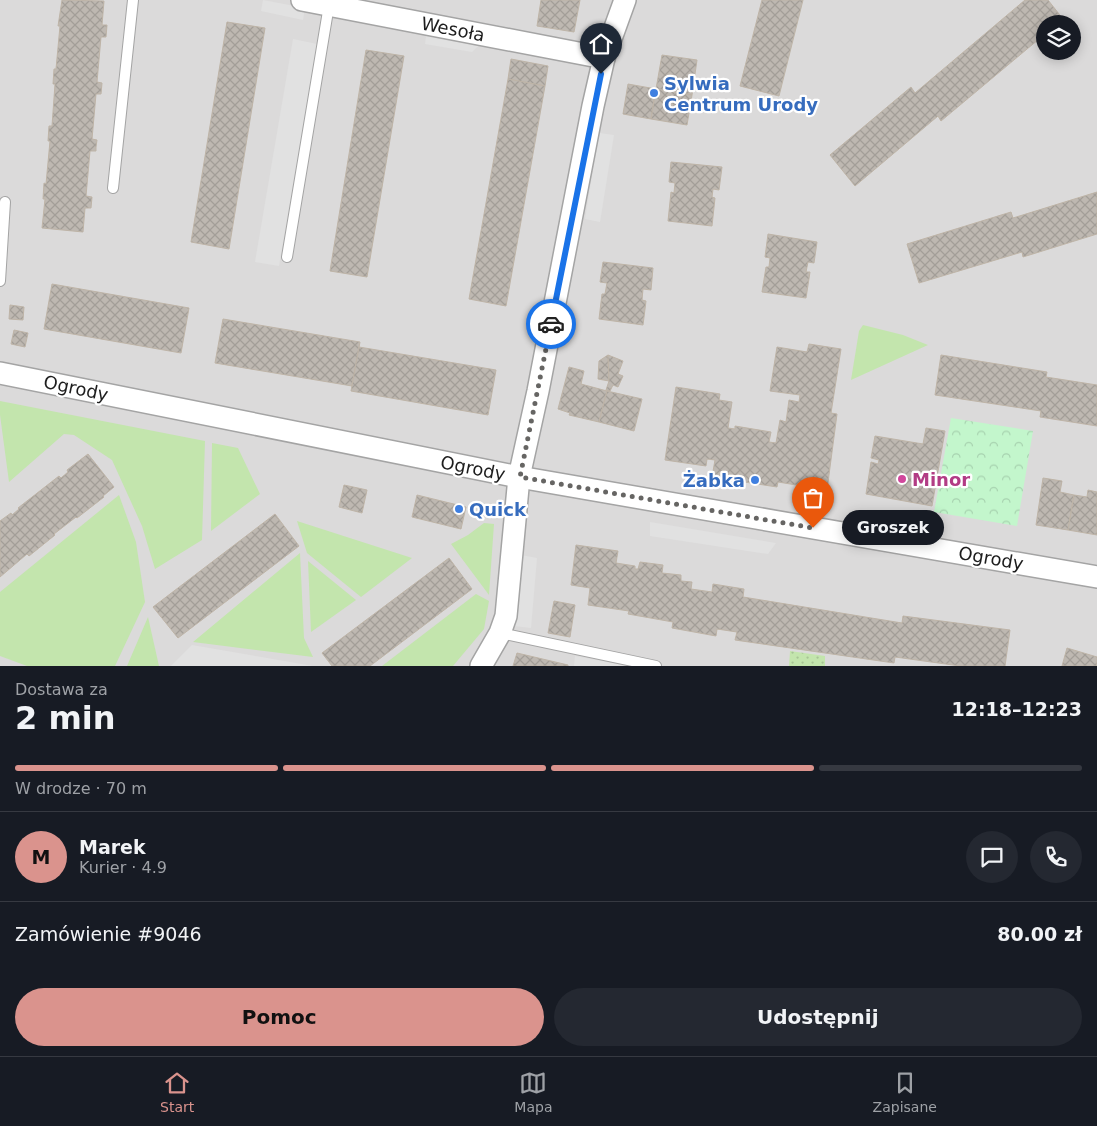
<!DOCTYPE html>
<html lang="pl">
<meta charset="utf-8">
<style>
:root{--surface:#171b24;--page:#242831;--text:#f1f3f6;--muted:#9ea1a6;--line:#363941;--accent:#da938d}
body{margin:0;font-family:"DejaVu Sans",sans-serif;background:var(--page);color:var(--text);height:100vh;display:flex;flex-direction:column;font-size:19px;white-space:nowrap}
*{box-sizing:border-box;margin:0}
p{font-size:16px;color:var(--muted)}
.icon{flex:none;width:28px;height:28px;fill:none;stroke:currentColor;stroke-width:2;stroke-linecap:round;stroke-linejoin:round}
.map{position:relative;height:666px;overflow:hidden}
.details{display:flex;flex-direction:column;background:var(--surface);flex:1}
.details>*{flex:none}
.controls{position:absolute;left:1036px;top:15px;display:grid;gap:10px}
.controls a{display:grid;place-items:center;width:45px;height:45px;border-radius:50%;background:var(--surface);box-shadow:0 2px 12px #0003;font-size:25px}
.pin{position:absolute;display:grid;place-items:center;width:42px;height:42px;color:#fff;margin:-51px -21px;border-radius:50% 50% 50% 0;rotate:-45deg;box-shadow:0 0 5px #0007}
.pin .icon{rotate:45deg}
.courier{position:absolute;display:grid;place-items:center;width:50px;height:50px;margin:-25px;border:4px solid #1a73e8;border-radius:50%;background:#fff;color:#222;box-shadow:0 1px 6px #0007}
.bubble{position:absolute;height:35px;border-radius:18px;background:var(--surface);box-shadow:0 2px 12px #0003;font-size:16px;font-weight:700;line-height:35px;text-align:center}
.summary em{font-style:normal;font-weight:700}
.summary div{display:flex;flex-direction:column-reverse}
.summary{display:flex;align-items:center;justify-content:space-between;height:85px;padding:0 15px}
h1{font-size:32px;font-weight:700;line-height:38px}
.bar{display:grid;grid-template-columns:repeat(4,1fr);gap:8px 5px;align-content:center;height:60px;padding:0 15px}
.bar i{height:6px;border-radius:4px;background:var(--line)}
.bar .on{background:var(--accent)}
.bar p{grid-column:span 4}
.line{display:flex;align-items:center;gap:12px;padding:0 15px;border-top:1px solid var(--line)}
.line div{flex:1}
.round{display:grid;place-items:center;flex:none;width:52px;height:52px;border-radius:26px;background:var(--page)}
.cta{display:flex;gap:10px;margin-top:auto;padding:10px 15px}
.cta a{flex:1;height:58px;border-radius:30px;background:var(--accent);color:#111;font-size:20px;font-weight:700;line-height:58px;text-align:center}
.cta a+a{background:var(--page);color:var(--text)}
.dock{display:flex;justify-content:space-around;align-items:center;height:70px;border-top:1px solid var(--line);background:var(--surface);font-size:14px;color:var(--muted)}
.dock a{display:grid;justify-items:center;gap:2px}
.dock .on{color:var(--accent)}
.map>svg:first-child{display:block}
</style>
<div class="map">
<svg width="1097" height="666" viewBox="0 0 1097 666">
<defs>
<pattern id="park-crowns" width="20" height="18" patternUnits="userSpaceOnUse" patternTransform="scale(1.25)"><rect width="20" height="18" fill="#c3f6cc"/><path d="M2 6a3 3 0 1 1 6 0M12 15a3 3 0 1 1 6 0" fill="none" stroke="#a7d2af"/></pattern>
<pattern id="garden-dots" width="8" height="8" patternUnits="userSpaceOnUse" patternTransform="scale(1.25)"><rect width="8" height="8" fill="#c3e5ad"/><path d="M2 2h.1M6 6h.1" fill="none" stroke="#a7c494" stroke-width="1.8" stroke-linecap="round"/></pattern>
<pattern id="building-cross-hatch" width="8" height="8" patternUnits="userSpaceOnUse" patternTransform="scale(1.25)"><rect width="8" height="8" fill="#beb8b1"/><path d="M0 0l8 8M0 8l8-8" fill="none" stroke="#a39e98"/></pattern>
</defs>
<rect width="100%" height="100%" fill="#eeebe4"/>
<path fill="#dbdada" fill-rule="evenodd" d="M0,0h1097v666h-1097zM1045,24h27v27h-27z"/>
<g fill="#c3e5ad">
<polygon points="863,325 903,335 928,345 851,380 859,331"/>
<polygon points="0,401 205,441 202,540 155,569 142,526 112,460 74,435 64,434 9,482 0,415"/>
<polygon points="212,443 238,448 260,494 211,531"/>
<polygon points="119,495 136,542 145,602 115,666 27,666 0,656 0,592"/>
<polygon points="297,521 412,558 361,597 307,553"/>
<polygon points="484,523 494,524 489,595 451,544 468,535"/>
<polygon points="300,553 304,638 313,657 193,642"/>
<polygon points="308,561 356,600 311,632"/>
<polygon points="476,594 489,601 484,629 453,666 382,666"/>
<polygon points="148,617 159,666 127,666"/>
</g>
<polygon fill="url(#park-crowns)" points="951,418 1033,431 1017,526 934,512"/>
<polygon fill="url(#garden-dots)" points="790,651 825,656 825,666 789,666"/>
<g fill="#e1e1e1">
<polygon points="263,0 305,8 303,20 261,11"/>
<polygon points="427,30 483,41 472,52 425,44"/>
<polygon points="293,39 317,44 279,266 255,262"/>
<polygon points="599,133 614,135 600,222 585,219"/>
<polygon points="650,522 776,543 768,554 650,536"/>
<polygon points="521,555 537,558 531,628 514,626"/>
<polygon points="192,645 313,666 171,666"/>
<polygon points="575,656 628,666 574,666"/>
</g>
<g fill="url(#building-cross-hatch)" stroke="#beb4a7">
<polygon points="62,0 104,1 102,25 107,25 106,37 101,37 97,82 102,83 101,94 96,94 92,139 97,140 96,147 96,151 90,151 86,196 92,197 91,208 85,208 83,232 42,228 45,199 43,199 44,183 46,184 50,141 48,141 49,126 52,126 55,84 53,84 54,69 56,69 60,26 58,26"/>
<polygon points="541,0 580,0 574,32 537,26"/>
<polygon points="762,0 803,0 779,96 740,86"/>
<polygon points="1025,0 1048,0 1063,19 1057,24 1045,24 1045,34 941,121 938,116 855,186 830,155 911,87 915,93"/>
<polygon points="227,22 265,28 229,249 191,242"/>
<polygon points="366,50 404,56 367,277 330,271"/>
<polygon points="662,55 697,60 692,95 656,89"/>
<polygon points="511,59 548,66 545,86 508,79"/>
<polygon points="508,79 545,86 506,306 469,299"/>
<polygon points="628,84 656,89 651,119 623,114"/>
<polygon points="656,89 692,95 687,125 651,119"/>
<polygon points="671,162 722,167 719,190 713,189 712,197 715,198 712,226 668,221 671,192 674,193 675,183 669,182"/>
<polygon points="1097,192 1097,234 1023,257 1022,252 919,283 907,244 1011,212 1013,218"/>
<polygon points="768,234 817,242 814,263 808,262 806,272 810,272 806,298 762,292 766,267 769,267 770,258 765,257"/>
<polygon points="603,262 653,268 651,290 643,289 642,300 646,301 643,325 599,319 602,294 605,294 607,283 600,282"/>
<polygon points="52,284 189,308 181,353 44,329"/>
<polygon points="10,305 24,307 23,320 9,319"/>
<polygon points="223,319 360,342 352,386 215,363"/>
<polygon points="14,330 28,333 25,347 11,344"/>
<polygon points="809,344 841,349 831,413 837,414 827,490 778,482 777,487 712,477 715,460 707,459 706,466 665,460 676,387 720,394 719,400 732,402 728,428 735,429 735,426 771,432 769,442 776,443 780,420 786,422 789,400 799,402 800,395 770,391 777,347 807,352"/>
<polygon points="359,347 496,370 488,415 351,391"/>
<polygon points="608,355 609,381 598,379 599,361"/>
<polygon points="608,355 623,361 618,374 623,376 618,387 613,385 610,391 606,390 609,381"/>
<polygon points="941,355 1047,372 1046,377 1097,385 1097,426 1040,417 1041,411 935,395"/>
<polygon points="569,367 584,371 581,384 607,391 599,422 569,415 570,413 558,409"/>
<polygon points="607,391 642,399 634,431 599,422"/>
<polygon points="926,428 945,431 932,506 866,494 871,462 878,464 879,460 871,458 875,436 923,444"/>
<polygon points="88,454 114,487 103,496 104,497 77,518 76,517 54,534 55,535 29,556 27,554 0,577 0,521 11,513 12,515 19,509 18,508 59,476 61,478 68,472 67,470"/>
<polygon points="1043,478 1062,481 1060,492 1074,495 1068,530 1036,525"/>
<polygon points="344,485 367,490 362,513 339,507"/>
<polygon points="1088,490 1097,492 1097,535 1068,530 1074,495 1087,497"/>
<polygon points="417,495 466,507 461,529 412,517"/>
<polygon points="275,514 299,546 178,638 153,607"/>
<polygon points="576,545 618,551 616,563 635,566 635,569 638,569 640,562 663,565 662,573 681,575 681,581 692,582 691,589 712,592 713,584 744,589 743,597 902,623 903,616 1010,630 1005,666 960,666 895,657 894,663 735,640 737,632 717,629 716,636 672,628 673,622 628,614 629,611 588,605 590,588 571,585"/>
<polygon points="449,558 472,589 370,666 332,666 322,653"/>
<polygon points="554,601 575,605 570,637 548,633"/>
<polygon points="1067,648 1097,657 1097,666 1062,666"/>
<polygon points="517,653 568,665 568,666 513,666"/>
</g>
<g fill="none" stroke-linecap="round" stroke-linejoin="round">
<g stroke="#a4a4a4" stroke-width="12">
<g id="service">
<polyline points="113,188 133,0"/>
<polyline points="287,257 329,5"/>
<polyline points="0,281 5,202"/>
<polyline points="500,633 656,666"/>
</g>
</g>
<g stroke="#a4a4a4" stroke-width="24">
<g id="minor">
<polyline points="302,0 604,58"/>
<polyline points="0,373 519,477 1097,577"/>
<polyline points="481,666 500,633 506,616 519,477 538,391 593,106 604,58 625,0"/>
</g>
</g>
<use href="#service" stroke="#fff" stroke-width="10"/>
<use href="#minor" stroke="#fff" stroke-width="21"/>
</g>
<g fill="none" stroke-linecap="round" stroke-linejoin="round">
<polyline stroke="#666563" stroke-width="5" stroke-dasharray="0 9" points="551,324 520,477 813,528"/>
<polyline stroke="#1a73e8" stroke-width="6" points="551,324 601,74"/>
</g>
<g fill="#3f7fe0" stroke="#fff" stroke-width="2">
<circle cx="654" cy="93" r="5"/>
<circle cx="755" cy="480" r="5"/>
<circle cx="459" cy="509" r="5"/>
</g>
<circle fill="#d1479c" stroke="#fff" stroke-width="2" cx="902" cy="479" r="5"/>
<g text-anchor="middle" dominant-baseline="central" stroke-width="4.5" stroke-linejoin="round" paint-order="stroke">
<g font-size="18" fill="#1d1d1d" stroke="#fff">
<text transform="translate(453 29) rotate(11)">Wesoła</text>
<text transform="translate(76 388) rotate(12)">Ogrody</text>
<text transform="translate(473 468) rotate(11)">Ogrody</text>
<text transform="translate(991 558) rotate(10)">Ogrody</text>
</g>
<g font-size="18" font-weight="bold" fill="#366cbe" stroke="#fff" text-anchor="start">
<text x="664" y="83">Sylwia<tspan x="664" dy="21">Centrum Urody</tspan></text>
<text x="745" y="480" text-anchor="end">Żabka</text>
<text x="469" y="509">Quick</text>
</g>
<g font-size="18" font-weight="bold" fill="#b23c85" stroke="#fff" text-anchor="start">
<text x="912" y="479">Minor</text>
</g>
</g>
</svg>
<div class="controls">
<a><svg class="icon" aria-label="layers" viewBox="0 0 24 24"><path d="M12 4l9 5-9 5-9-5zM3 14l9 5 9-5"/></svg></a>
</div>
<div class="pin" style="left:813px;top:528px;background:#ea580c"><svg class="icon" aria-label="bag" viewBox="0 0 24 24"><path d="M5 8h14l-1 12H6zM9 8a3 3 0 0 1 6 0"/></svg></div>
<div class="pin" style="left:601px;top:74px;background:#1f2937"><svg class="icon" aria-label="home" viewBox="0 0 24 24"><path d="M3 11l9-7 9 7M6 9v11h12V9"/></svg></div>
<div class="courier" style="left:551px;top:324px"><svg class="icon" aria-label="car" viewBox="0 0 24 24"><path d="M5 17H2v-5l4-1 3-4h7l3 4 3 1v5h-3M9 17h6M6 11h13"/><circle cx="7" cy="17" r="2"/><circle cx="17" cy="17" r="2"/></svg></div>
<div class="bubble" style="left:842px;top:510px;width:102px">Groszek</div>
</div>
<section class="details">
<div class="summary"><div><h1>2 min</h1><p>Dostawa za</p></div><em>12:18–12:23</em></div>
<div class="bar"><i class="on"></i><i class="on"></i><i class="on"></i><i></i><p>W drodze · 70 m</p></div>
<div class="line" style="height:90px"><b class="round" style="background:var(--accent);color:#111">M</b><div><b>Marek</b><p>Kurier · 4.9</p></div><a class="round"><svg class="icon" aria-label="chat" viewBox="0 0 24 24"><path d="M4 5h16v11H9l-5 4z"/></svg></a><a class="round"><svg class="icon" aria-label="phone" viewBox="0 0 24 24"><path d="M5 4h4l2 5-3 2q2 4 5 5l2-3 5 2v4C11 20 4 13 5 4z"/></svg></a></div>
<div class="line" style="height:65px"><div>Zamówienie #9046</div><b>80.00 zł</b></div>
<div class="cta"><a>Pomoc</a><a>Udostępnij</a></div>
</section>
<nav class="dock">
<a class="on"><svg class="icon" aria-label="home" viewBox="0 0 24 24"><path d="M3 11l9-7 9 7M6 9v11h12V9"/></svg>Start</a>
<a><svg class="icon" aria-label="map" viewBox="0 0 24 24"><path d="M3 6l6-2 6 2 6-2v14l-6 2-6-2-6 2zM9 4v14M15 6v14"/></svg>Mapa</a>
<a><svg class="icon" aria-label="saved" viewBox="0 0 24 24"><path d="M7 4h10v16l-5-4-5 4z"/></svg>Zapisane</a>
</nav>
